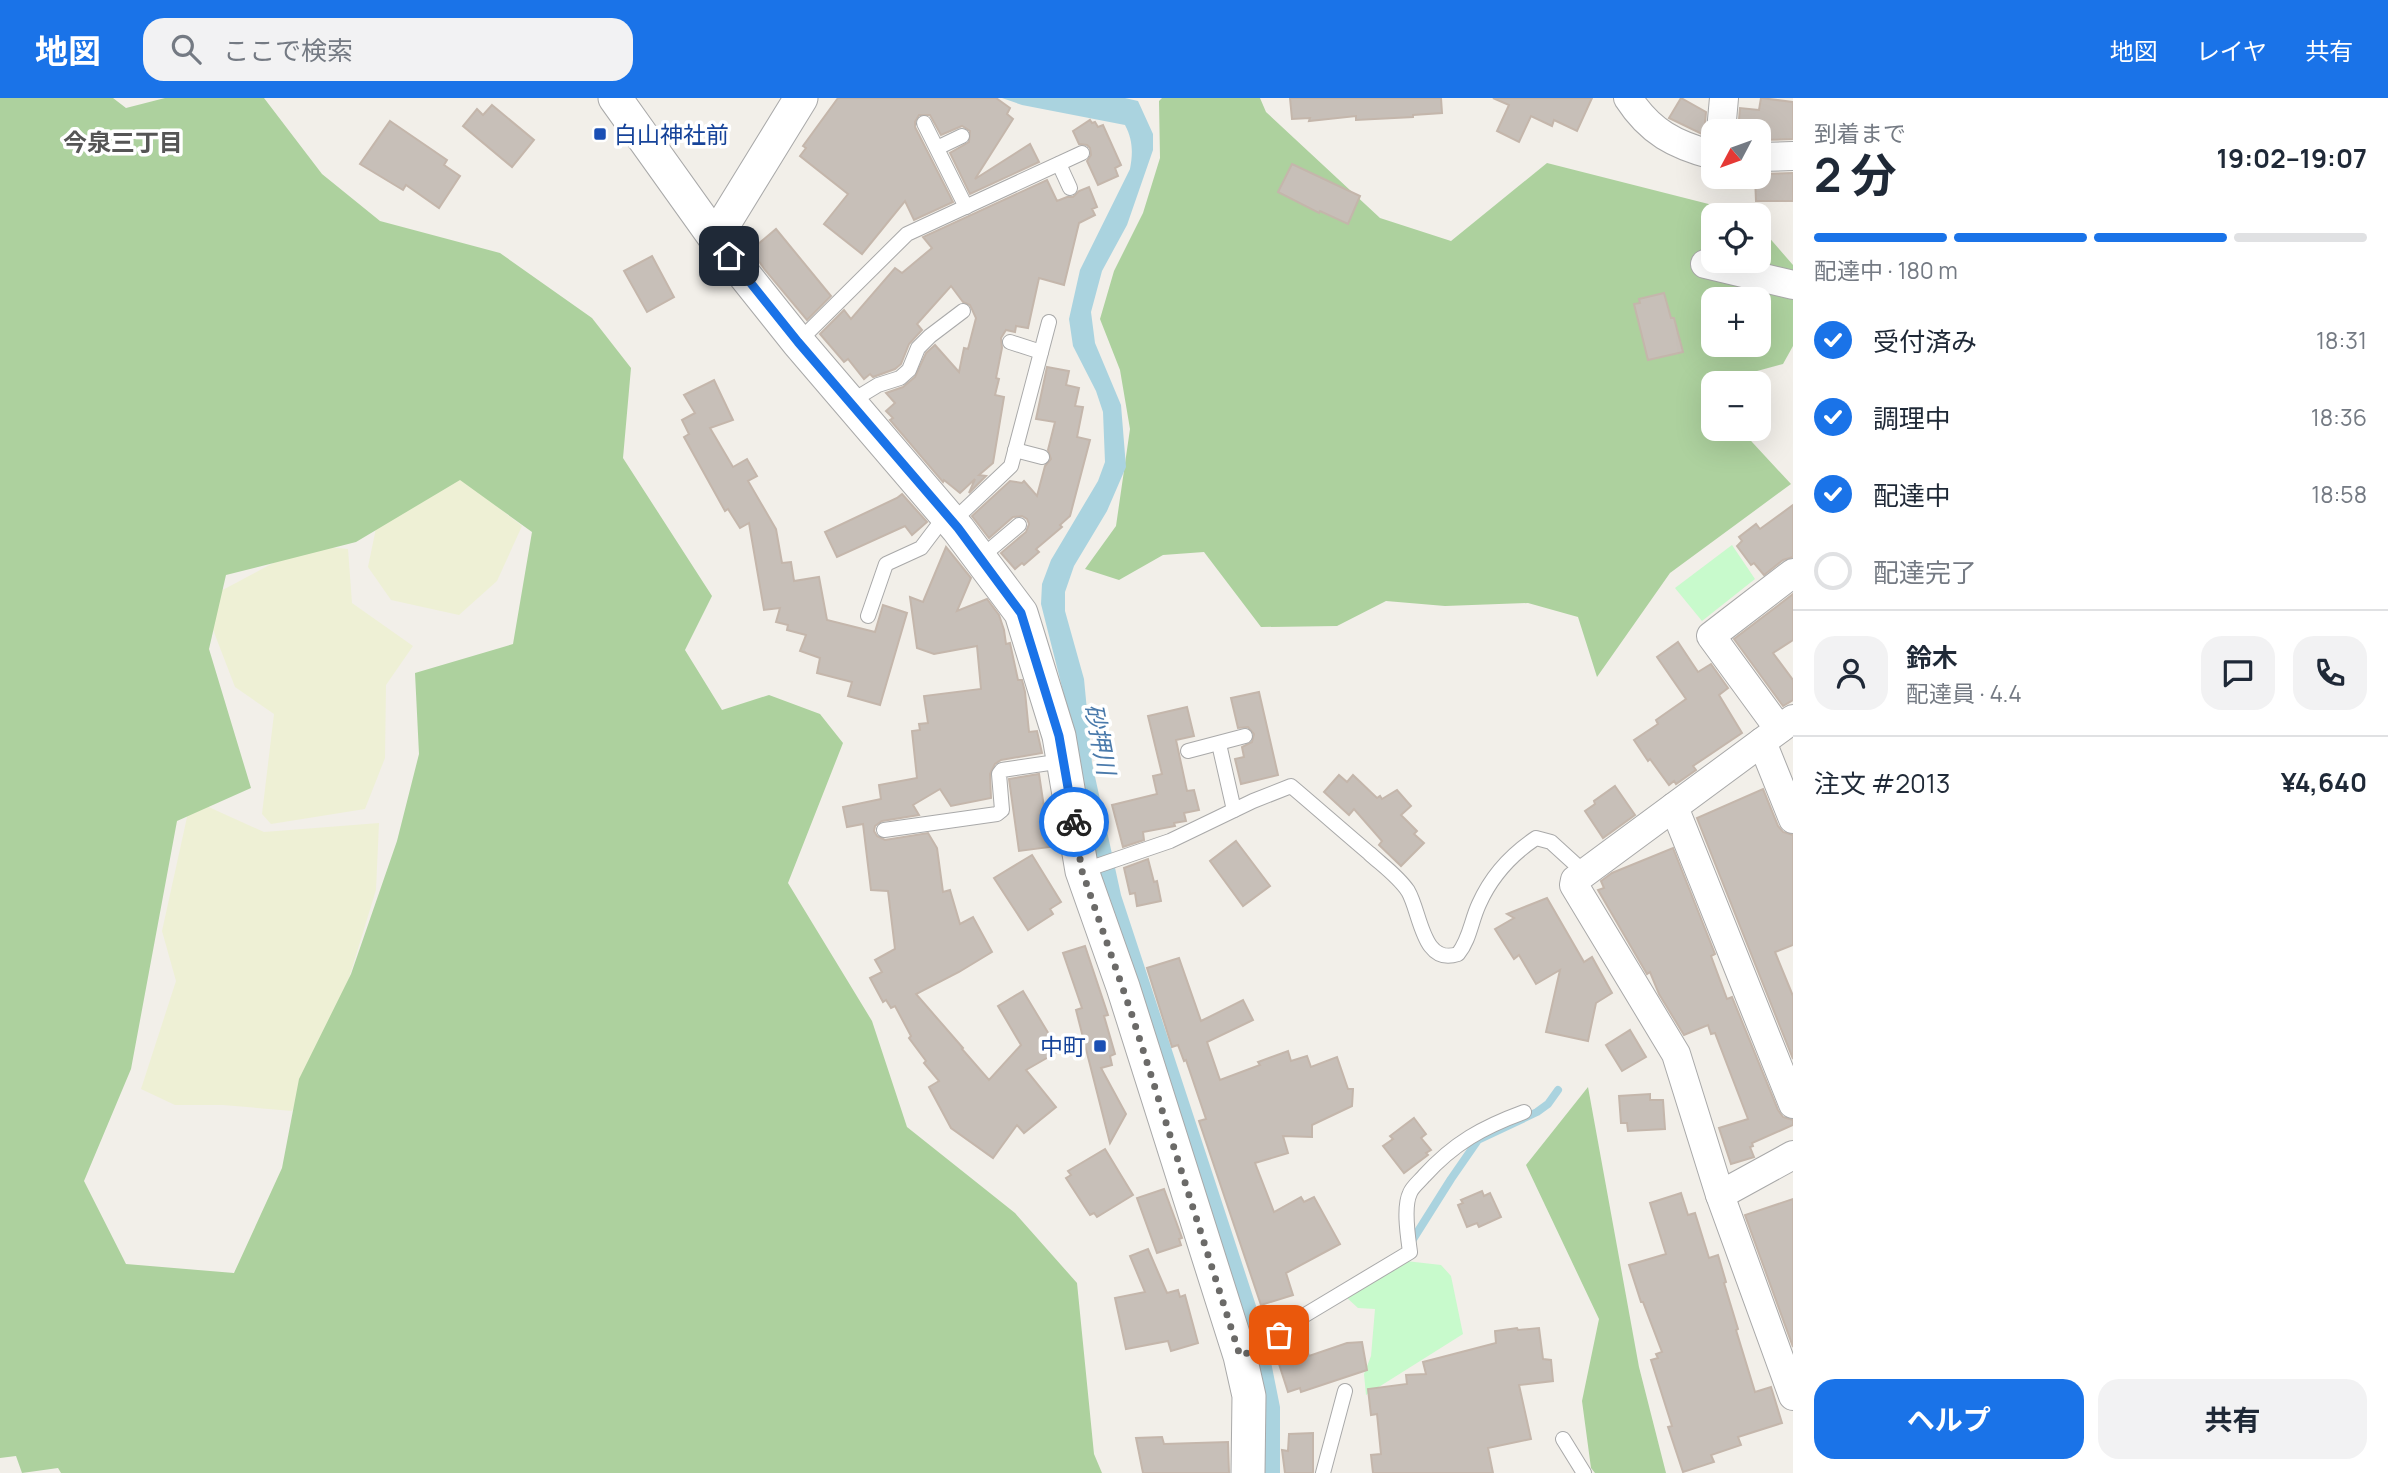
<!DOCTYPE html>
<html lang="ja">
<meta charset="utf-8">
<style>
:root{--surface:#fff;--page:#f2f2f3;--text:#1f2937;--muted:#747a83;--line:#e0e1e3;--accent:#1a73e8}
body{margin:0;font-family:Manrope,"Noto Sans JP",sans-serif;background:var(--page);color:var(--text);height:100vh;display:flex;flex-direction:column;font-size:26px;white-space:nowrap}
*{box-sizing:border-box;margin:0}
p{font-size:23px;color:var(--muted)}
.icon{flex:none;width:38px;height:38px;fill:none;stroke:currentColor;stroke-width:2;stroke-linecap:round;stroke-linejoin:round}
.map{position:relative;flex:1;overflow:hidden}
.details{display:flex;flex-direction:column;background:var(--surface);width:595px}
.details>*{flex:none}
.needle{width:46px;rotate:229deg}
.fabs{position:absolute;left:1701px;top:21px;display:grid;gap:14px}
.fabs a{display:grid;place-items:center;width:70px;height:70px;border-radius:14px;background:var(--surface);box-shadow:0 7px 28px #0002;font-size:35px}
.pin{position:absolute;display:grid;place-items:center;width:60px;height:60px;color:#fff;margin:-30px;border-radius:14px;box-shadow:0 4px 10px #0006}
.courier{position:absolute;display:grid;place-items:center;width:70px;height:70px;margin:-35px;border:5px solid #1a73e8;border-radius:50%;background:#fff;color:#222;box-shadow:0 2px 9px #0007}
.summary em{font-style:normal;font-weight:700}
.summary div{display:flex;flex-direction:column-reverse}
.summary{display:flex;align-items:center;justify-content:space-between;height:119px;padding:0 21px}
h1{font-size:46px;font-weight:700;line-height:52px}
.bar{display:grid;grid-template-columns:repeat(4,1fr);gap:10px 7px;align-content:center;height:84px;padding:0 21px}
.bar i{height:9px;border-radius:5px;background:var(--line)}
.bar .active{background:var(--accent)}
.bar p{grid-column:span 4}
.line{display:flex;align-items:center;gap:18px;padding:0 21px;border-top:2px solid var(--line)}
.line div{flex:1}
.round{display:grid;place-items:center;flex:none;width:74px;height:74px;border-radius:21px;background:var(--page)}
ol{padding:0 21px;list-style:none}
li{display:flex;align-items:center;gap:21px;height:77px}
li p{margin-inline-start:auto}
li .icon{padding:7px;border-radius:50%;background:var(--accent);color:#fff;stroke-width:4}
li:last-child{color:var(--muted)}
li i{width:38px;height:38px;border:4px solid var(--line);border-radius:50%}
.action{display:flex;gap:14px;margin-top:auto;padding:14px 21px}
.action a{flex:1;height:80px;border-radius:21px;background:var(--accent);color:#fff;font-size:28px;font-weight:700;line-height:80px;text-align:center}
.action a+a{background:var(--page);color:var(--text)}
header{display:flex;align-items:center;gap:42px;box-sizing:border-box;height:98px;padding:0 35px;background:var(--accent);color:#fff}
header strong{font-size:33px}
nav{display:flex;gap:38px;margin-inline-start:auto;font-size:24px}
.search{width:490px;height:63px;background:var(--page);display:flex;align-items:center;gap:18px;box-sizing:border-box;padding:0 24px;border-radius:21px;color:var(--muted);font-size:26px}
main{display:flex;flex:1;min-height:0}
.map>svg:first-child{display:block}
</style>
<header>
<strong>地図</strong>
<div class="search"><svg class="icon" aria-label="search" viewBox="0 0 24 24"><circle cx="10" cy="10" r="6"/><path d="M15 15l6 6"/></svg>ここで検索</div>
<nav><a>地図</a><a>レイヤ</a><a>共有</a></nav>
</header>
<main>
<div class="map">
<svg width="1793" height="1375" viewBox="0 0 1793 1375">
<rect width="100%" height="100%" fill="#f2efe9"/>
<g fill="#eef0d5">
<polygon points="456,376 522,428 497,483 459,517 391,502 368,469 382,401"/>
<polygon points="307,447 348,451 352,505 413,548 386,587 385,660 365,711 271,726 262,716 274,616 235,589 202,503"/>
<polygon points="191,701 264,734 379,725 376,792 345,893 311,975 292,1013 223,1007 175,1007 141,991 176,883 162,833"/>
</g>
<g fill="#add19e" fill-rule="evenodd">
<path d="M0,0h113l13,10 39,-10h99l58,76 58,47 120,32 92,65 39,50 -8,90 89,138 -27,54 37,60 47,-15 51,19 23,29 -55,140 84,138 35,106 108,86 62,70 17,171 8,19h-1041l-3,-5 -36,5 -6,-17 -16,2zM460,382l72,52 -19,112 -98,29 4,81 -22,87 -46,133 -52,105 -17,89 -48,105 -108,-9 -42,-83 47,-112 46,-248 74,-33 -42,-139 17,-74 130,-33z"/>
<path d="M1162,0h98l6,14 114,106 71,23 96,-78 201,51 1,1h-36v46h46v-35l34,39v81l-10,18 -70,19 -10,5 10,12v29h27l51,55 -121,89 -73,104 -19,-60 -50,-14 -83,3 -59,-5 -49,25 -76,1 -57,-75 -41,3 -44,25 -34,-11 31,-43 14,-97 -10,-59 -20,-51 14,-48 29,-58 17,-55 -1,-57zM1713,201h46v46h-46z"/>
<polygon points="1588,989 1639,1269 1666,1375 1595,1375 1591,1370 1582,1303 1599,1221 1526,1067"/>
</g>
<g fill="#c8facc">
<polygon points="1732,447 1755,481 1702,523 1675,490"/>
<polygon points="1406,1163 1441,1167 1451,1178 1463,1236 1366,1297 1364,1276 1371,1258 1375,1211 1358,1210 1346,1199"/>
</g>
<path fill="#aad3df" d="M1002,0h123l13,3 15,33v16l-26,75 -25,46 -11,41 4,31 26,62 5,62 -19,44 -33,55 -9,26v19l19,68 8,84 29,132 142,432 -7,14 13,11 11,55v66h-21l-162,-595 -32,-179 -24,-95 1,-20 9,-24 47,-79 7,-19 -2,-50 -7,-21 -23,-45 -4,-27 11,-49 50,-101c3,-16 3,-29 -5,-44l-103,-20z"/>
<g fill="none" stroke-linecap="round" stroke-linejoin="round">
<polyline stroke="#aad3df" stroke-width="8" points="1410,1146 1451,1081 1478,1042 1537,1014 1548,1006 1558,992"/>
</g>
<g fill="#c7bfb8" stroke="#c4b6ab" stroke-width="2">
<polygon points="838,0 996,0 1010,10 1007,16 1013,21 975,81 1030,46 1039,64 970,96 950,55 969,44 970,33 962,28 941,37 930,17 919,17 915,24 915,29 953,104 914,122 905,103 862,156 824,126 848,96 800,58 806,50 803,48"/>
<polygon points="1290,0 1441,0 1442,15 1413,17 1413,19 1356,22 1356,18 1309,23 1310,20 1292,21"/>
<polygon points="1493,0 1592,0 1577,33 1554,22 1552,28 1531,18 1519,44 1497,33 1509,7"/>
<polygon points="1681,0 1706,14 1704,37 1669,20"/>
<polygon points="1761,0 1793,4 1793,41 1759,42 1759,33 1738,33 1740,10 1759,12"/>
<polygon points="492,7 534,42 512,69 463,28 477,11 483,17"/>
<polygon points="1090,22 1092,25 1095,24 1098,29 1103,27 1121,67 1115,70 1118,78 1098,87 1087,63 1091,57 1090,50 1087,47 1079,46 1073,33"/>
<polygon points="390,23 447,62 444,67 460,78 439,110 406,87 403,92 360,66"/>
<polygon points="1292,66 1360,98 1348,126 1320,113 1319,115 1278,94"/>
<polygon points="1793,75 1793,103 1756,103 1755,79 1759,79 1759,76"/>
<polygon points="1047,82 1057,103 1067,99 1073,99 1079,93 1089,89 1097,109 1092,111 1095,117 1079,125 1064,187 1039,180 1028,230 1016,228 1015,234 1006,232 1001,240 1002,250 996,280 999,281 995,297 1004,299 993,365 979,377 986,378 969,395 975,381 960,395 944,382 943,384 890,322 893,320 886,313 895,305 886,295 903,289 915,279 926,255 935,247 959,274 964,250 968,251 976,220 970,207 963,204 951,188 917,226 922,232 909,246 901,266 895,271 873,279 870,276 864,281 848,261 844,264 820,236 844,212 851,221 895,170 902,175 932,150 923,139"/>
<polygon points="776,131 831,198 807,222 765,172 751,152"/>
<polygon points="652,158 674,199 647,214 624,173"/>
<polygon points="1664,195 1671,220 1674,220 1683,254 1648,262 1634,206 1640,205 1639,201"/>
<polygon points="1047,269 1069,273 1066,287 1079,290 1075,308 1083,309 1077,339 1090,342 1070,418 1060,427 1062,429 1036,451 1039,454 1024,467 1022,465 1015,471 1001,455 1026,434 1029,426 1027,421 1022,418 1013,419 989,440 972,418 1010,383 1022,385 1024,383 1037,398 1045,368 1051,361 1048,352 1055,324 1036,321"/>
<polygon points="714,282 733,322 710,330 733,369 747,361 757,378 748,383 776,431 782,465 791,464 794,483 819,479 827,522 875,534 883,507 907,515 880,607 848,598 852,584 817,575 820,560 800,553 806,537 787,532 788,527 776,524 780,510 764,512 749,425 740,430 728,411 725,413 684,339 689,336 682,322 695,315 684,297"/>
<polygon points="902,396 927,424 912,437 905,428 837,459 825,434 897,400"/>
<polygon points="1793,407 1793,459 1783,462 1764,477 1754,465 1751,467 1737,448 1742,443 1739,439 1756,426 1760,431"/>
<polygon points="946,449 971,480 957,513 987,501 999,517 1004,532 1006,546 1010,545 1018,582 1022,582 1025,594 1029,634 1037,633 1042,655 1001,662 995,666 990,676 991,700 951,708 940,691 913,707 919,717 882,723 875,728 874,733 877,738 885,742 928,735 937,750 943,794 950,792 960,826 973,819 992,854 959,874 916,896 963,950 962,951 989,982 1021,947 998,908 1023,893 1059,953 1026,972 1056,1009 1024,1035 1017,1027 993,1060 951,1030 929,989 939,983 924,965 926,963 909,940 911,938 895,908 891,910 886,902 883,904 870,880 882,874 875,862 895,851 888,793 871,792 863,726 847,729 843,709 881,701 879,687 917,680 912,633 920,632 919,626 928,625 924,598 981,591 977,548 934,556 917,550 910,499 923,504"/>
<polygon points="1793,496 1793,542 1773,555 1793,582 1793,602 1783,608 1734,541"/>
<polygon points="1678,544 1698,574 1711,566 1728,590 1719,597 1742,635 1693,668 1696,672 1676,686 1674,683 1669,687 1650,661 1648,663 1634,642 1658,626 1656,622 1686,601 1657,559"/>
<polygon points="1259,594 1278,677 1241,686 1235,661 1244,659 1242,649 1252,644 1254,636 1248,629 1238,630 1231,600"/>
<polygon points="1187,609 1194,638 1176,642 1187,693 1194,692 1199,712 1184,715 1186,723 1174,725 1175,728 1143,734 1144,742 1123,749 1112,707 1157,696 1153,678 1162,676 1148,618"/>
<polygon points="1039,676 1050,749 1019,753 1009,681"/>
<polygon points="1339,677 1347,684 1353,677 1377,700 1380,698 1382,701 1397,692 1411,708 1401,717 1417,733 1414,736 1424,745 1401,768 1379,747 1382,743 1354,711 1349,717 1324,694"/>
<polygon points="1615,688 1635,717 1603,740 1585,713 1595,706 1594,703"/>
<polygon points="1763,691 1778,728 1783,734 1793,737 1793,847 1775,854 1793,898 1793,961 1697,720"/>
<polygon points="1236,743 1270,788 1243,808 1210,763"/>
<polygon points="1673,750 1715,856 1711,858 1727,901 1732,899 1778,1012 1783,1019 1793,1022 1793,1027 1752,1045 1753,1048 1750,1049 1754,1059 1731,1066 1719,1030 1748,1021 1715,935 1711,936 1708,927 1684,937 1659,896 1650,874 1647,876 1598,792 1604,790 1601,783 1612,775"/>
<polygon points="1032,757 1061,804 1050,811 1053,816 1028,832 994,780"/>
<polygon points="1148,761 1154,784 1157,783 1161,803 1137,808 1135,795 1130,796 1124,770"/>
<polygon points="1547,800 1584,864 1592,859 1612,895 1596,905 1588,943 1546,934 1560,872 1536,886 1519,857 1514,861 1495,831 1514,820 1507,816"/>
<polygon points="1085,848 1108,917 1104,918 1115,956 1110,958 1112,967 1101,970 1126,1016 1110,1045 1076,912 1082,910 1063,855"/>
<polygon points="1179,860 1201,923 1243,902 1253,922 1207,944 1220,982 1260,967 1258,964 1288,953 1291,963 1307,958 1311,969 1337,959 1348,991 1353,991 1352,1008 1312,1027 1312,1039 1283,1038 1288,1055 1255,1065 1274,1114 1301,1099 1304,1104 1314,1099 1340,1146 1286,1175 1293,1197 1261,1207 1199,1023 1206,1021 1186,962 1184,963 1178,947 1172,949 1147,870"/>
<polygon points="1630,932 1646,959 1622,973 1606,947"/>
<polygon points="1650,996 1650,1002 1663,1002 1665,1031 1628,1033 1627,1025 1621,1025 1619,998"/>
<polygon points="1414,1020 1426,1036 1421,1040 1431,1052 1426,1055 1428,1057 1404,1075 1383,1048 1393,1041 1390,1038"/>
<polygon points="1105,1051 1133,1097 1097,1119 1094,1115 1090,1117 1066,1080 1071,1077 1068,1073"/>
<polygon points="1164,1091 1182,1140 1179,1141 1181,1147 1157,1155 1137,1100"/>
<polygon points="1482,1093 1484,1098 1490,1095 1501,1119 1479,1129 1477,1125 1467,1129 1458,1107 1463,1105 1461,1102"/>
<polygon points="1681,1095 1688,1117 1695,1115 1709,1160 1718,1157 1726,1184 1724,1185 1738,1231 1736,1232 1755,1294 1771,1289 1782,1325 1738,1339 1741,1347 1711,1357 1714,1364 1683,1374 1668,1329 1672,1328 1651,1262 1658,1260 1656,1256 1662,1254 1643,1204 1641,1204 1629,1167 1666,1156 1650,1105"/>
<polygon points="1793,1101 1793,1249 1745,1117"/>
<polygon points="1148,1151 1167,1195 1178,1192 1180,1199 1185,1197 1198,1245 1171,1253 1168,1243 1126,1251 1115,1200 1145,1194 1130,1158"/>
<polygon points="1517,1230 1518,1232 1539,1230 1543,1261 1551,1262 1553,1283 1519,1287 1531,1341 1488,1350 1493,1375 1373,1375 1371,1357 1381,1356 1377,1316 1371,1317 1368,1291 1407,1286 1406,1277 1426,1276 1423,1264 1496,1245 1495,1233"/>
<polygon points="1304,1243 1309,1258 1347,1245 1362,1244 1367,1272 1301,1294 1300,1290 1288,1294 1279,1266 1281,1266 1279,1258 1283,1256 1281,1251"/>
<polygon points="1313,1335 1313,1375 1285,1375 1282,1352 1288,1353 1289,1336"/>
<polygon points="1162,1339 1164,1346 1228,1344 1229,1375 1143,1375 1136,1340"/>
</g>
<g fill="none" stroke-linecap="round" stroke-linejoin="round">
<g stroke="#a9a9a9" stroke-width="16">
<g id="service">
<polyline points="924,25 966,109"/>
<polyline points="937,50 962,38"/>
<polyline points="1059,66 1070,90"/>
<polyline points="798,244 907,136 1082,55"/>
<polyline points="1010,244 1041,254"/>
<polyline points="850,304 878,287 900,280 909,272 918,250 930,238 963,213"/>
<polyline points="1015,352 1042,359"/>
<polyline points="952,424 1011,368 1049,224"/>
<polyline points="980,460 1019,427"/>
<polyline points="868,518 886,466 921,450 946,417"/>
<polyline points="1219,646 1234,712"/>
<polyline points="1188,653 1245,638"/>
<polyline points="884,732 997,716 1002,712 999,676 1002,672 1063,663"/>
<path d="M1082,773l88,-30 83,-40 38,-15c26,22 52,45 78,67 13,12 29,23 39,38 13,22 14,75 50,63 12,-15 13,-33 21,-50 12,-27 33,-50 57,-66l15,4 34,31"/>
<path d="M1240,1258l27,-11 23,-21 120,-72c-2,-15 -7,-45 0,-59 2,-6 10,-12 14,-17 30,-33 59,-49 100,-64"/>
<polyline points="1563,1341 1584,1375"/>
<polyline points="1323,1375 1345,1293"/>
</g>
</g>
<g stroke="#a9a9a9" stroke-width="30">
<g id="minor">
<path d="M1628,0c22,34 47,47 85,57"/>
<polyline points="1721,33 1724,0"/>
<polyline points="1759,59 1793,58"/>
<polyline points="1705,166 1793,187"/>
<polyline points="1793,621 1575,782 1574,787 1676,956 1720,1097 1793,1298"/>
<polyline points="1779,631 1711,538 1793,475"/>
<polyline points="1762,644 1793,721"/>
<polyline points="1674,709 1793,1006"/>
<polyline points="1720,1097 1793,1057"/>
</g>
</g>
<g stroke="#a9a9a9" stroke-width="35">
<g id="tertiary">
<polyline points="615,0 715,140 798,244 958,431 1021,515 1059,638 1082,773 1123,889 1240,1258 1249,1298 1248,1375"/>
<polyline points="715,140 801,0"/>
</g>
</g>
<use href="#service" stroke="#fff" stroke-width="14"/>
<use href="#minor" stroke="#fff" stroke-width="28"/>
<use href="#tertiary" stroke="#fff" stroke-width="33"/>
</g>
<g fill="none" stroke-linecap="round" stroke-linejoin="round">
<polyline stroke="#6b6a68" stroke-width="7" stroke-dasharray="0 12.6" points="1074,724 1082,773 1131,914 1240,1258 1267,1247 1279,1237"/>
<polyline stroke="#1a73e8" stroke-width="9" points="729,158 798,244 958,430 1021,515 1059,638 1074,724"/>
</g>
<g fill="#1a4fb4" stroke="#fff" stroke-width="2.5">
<rect x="593" y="29" width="14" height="14" rx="3.5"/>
<rect x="1093" y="941" width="14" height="14" rx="3.5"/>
</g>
<g text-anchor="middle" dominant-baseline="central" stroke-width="7" stroke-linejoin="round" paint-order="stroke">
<g font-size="23" fill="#164399" stroke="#fff" text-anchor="start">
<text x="614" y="36">白山神社前</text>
<text x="1086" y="948" text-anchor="end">中町</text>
</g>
<g font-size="24" font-weight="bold" fill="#555" stroke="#fff">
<text x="123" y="43">今泉三丁目</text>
</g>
<g font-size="24" font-style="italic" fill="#4a7aab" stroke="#fff">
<text transform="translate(1101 641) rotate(79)">砂押川</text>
</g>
</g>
</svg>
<div class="fabs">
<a><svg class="needle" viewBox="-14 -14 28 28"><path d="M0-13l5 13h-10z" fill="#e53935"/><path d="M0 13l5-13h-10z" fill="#747a83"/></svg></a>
<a><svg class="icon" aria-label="locate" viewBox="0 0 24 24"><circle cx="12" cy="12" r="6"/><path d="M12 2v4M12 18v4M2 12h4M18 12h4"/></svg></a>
<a>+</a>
<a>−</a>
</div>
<div class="pin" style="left:1279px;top:1237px;background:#ea580c"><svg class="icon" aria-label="bag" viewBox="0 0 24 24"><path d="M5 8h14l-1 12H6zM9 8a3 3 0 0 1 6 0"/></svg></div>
<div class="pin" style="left:729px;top:158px;background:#1f2937"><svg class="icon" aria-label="home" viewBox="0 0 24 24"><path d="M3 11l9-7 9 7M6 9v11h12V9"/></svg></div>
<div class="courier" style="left:1074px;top:724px"><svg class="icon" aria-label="bike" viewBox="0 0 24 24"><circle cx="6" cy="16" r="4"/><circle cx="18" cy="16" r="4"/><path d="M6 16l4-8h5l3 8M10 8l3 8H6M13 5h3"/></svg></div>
</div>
<section class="details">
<div class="summary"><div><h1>2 分</h1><p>到着まで</p></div><em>19:02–19:07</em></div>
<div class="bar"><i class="active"></i><i class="active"></i><i class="active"></i><i></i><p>配達中 · 180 m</p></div>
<ol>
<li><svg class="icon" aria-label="check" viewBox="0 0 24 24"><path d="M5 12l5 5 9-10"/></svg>受付済み<p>18:31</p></li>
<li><svg class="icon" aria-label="check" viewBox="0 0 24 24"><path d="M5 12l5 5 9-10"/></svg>調理中<p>18:36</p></li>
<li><svg class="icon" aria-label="check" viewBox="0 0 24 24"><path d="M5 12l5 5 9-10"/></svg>配達中<p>18:58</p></li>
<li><i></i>配達完了</li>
</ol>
<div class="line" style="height:126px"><a class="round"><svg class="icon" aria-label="person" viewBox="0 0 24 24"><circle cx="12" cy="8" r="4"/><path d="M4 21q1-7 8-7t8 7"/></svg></a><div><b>鈴木</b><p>配達員 · 4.4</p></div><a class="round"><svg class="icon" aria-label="chat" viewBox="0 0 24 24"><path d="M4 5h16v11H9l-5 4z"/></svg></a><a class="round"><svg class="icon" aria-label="phone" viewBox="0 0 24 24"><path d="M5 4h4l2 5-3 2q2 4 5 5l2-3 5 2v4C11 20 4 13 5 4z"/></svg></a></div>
<div class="line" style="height:91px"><div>注文 #2013</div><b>¥4,640</b></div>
<div class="action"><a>ヘルプ</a><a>共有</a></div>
</section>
</main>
